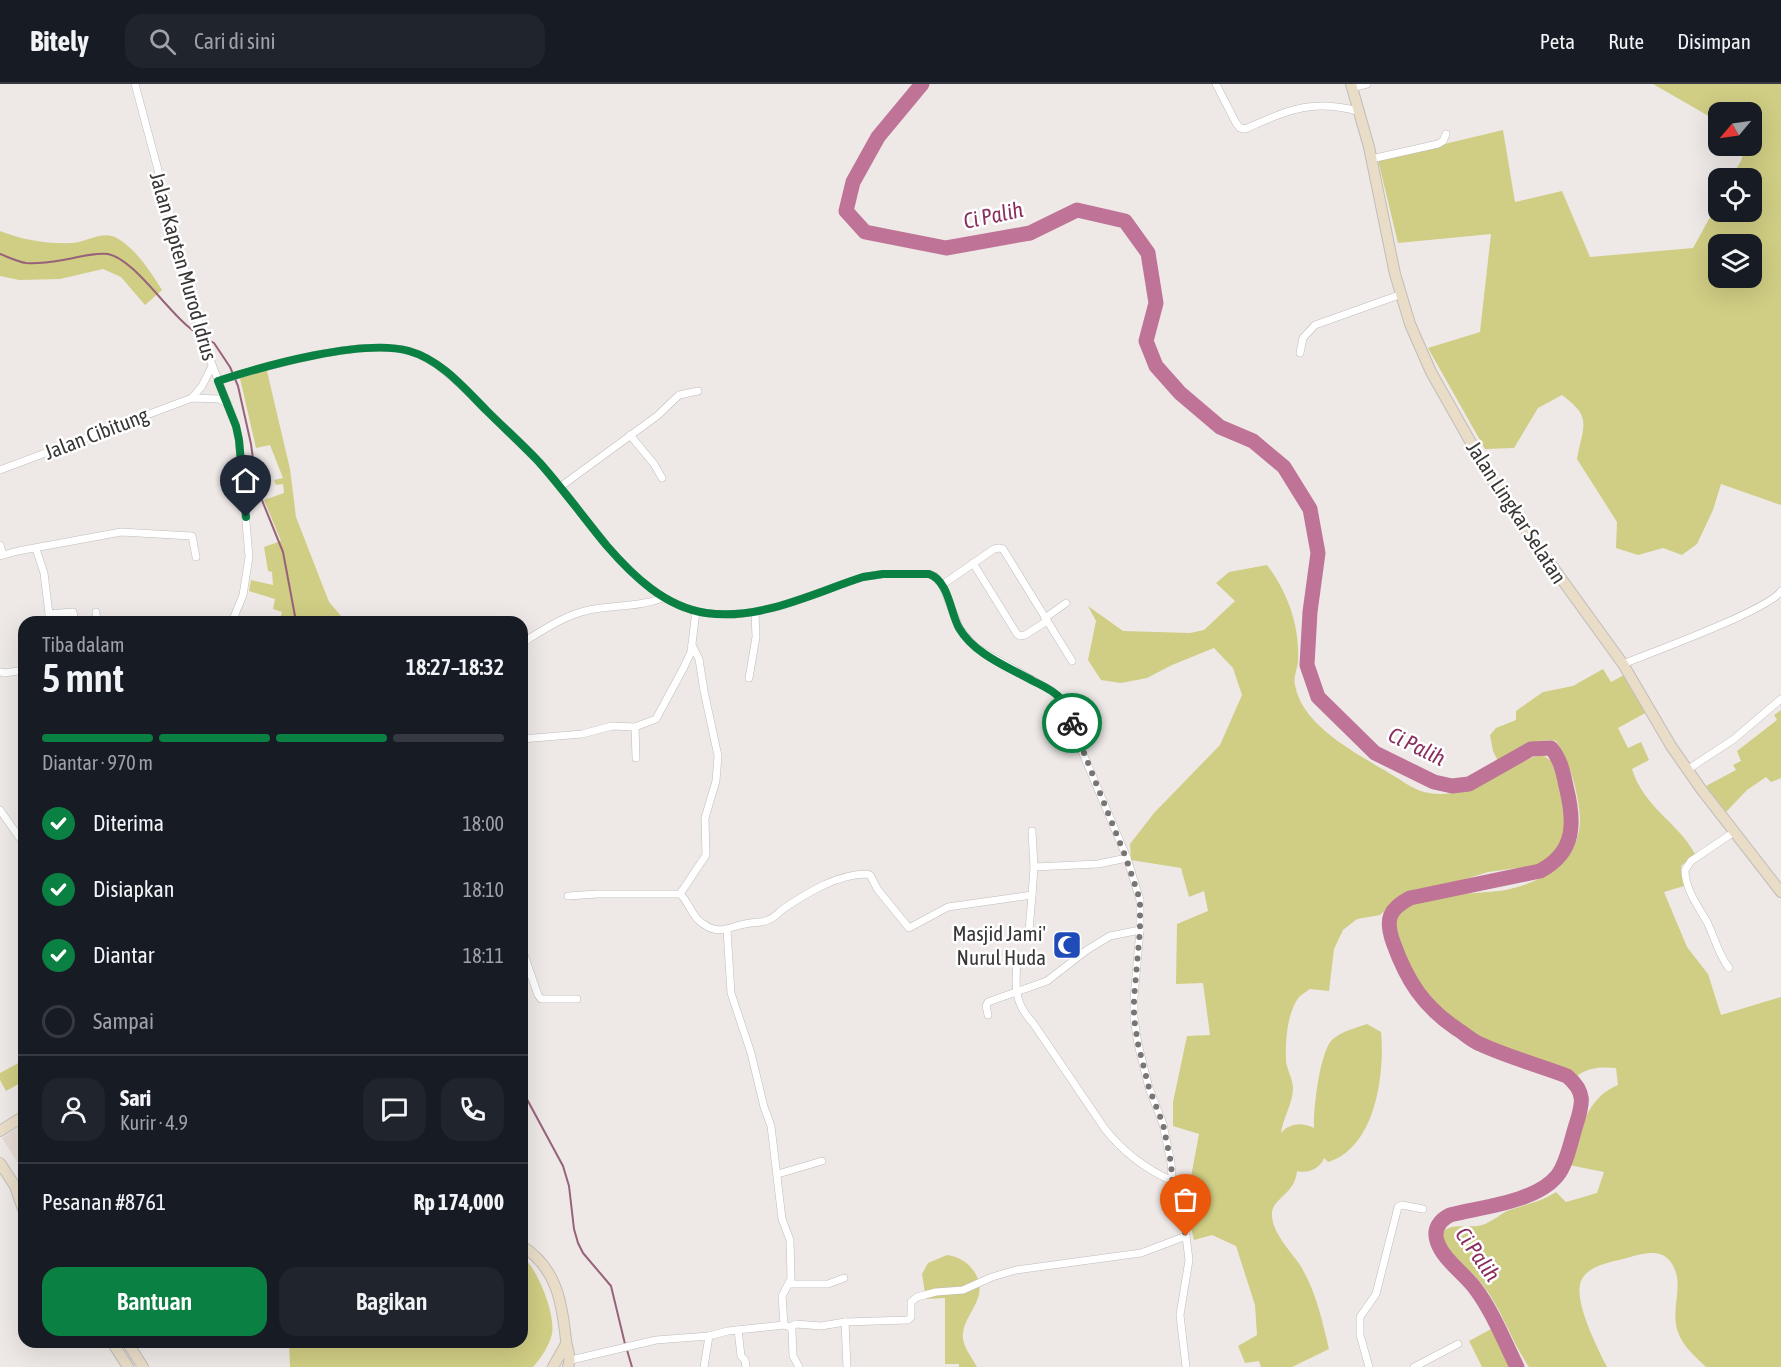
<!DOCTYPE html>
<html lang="id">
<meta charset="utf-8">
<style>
:root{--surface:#171b24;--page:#20242c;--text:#f1f3f6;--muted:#9ea1a6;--line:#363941;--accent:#0b8043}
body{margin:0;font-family:"Asap Condensed",sans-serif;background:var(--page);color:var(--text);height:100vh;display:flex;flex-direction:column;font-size:22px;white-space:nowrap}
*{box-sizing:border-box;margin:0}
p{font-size:20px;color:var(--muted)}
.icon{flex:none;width:33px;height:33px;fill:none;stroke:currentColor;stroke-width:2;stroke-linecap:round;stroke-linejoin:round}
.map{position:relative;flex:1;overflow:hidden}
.sheet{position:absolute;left:18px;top:532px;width:510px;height:732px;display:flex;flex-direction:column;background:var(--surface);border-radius:18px;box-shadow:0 6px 24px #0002}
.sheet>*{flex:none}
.needle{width:39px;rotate:241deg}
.controls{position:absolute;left:1708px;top:18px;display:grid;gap:12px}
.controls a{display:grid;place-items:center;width:54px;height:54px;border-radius:12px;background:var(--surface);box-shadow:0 6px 24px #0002;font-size:30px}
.pin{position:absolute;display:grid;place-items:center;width:51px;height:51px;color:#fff;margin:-62px -26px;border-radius:50% 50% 50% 0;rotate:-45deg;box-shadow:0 0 6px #0007}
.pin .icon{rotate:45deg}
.courier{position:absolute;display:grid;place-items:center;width:60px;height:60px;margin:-30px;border:4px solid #0b8043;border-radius:50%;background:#fff;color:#222;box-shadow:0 2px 8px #0007}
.head em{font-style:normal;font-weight:600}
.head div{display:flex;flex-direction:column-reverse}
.head{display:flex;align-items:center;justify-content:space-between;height:102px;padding:0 24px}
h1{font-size:39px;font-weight:600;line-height:45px}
.bar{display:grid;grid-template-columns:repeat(4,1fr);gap:9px 6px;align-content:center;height:72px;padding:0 24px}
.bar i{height:8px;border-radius:4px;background:var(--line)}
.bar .on{background:var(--accent)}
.bar p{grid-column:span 4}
.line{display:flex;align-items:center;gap:15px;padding:0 24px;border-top:2px solid var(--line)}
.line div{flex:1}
.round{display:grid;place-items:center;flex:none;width:63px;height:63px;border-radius:18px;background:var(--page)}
ol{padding:0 24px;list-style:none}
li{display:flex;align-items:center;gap:18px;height:66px}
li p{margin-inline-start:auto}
li .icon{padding:6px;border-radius:50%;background:var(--accent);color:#fff;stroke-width:4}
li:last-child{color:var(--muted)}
li i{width:33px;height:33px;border:3px solid var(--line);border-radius:50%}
.action{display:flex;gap:12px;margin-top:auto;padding:12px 24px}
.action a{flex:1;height:69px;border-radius:18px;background:var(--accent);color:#fff;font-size:24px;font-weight:600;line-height:69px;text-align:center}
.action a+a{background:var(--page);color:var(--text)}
header{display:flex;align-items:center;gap:36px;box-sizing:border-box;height:84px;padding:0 30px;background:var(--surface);border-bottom:2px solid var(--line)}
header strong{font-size:28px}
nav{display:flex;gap:33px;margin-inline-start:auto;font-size:21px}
.search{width:420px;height:54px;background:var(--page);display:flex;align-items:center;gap:15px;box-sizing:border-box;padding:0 21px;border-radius:18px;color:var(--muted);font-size:22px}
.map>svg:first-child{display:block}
</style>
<header>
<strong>Bitely</strong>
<div class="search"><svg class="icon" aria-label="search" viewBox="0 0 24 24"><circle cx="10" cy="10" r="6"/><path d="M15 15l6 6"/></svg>Cari di sini</div>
<nav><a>Peta</a><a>Rute</a><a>Disimpan</a></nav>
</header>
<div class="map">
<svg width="1781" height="1283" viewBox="0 0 1781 1283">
<rect width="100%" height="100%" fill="#eee9e7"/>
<polygon fill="#e6dad4" points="24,1040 24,1088 2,1054"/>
<g fill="#d0cd84" fill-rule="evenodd">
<path d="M1653,0h128v421l-60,-21 -8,26 -16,34 -15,11 -19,-7 -25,7 -22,-7 1,-26 -40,-63c6,-34 16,-41 -15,-64l-24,13 -24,40 -29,1 -57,-101 52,-16 11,-98 -93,9 -20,-83 125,-30 12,72 47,-11 28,66 103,-9 26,-47v11h33v-34h-21l10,-17 4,-15h7v-34h-33v10zM1719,160h33v34h-33z"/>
<path d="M0,147c22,9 48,13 72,12 15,-1 31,-13 45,-5 20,12 33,33 45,52l-17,15 -24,-28 -18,-8 -43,10 -41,1 -19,-4z"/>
<polygon points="266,283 290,385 296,433 329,518 342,533 344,538 323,538 318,532 310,538 279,538 282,528 273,525 275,515 249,507 251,496 273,501 272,488 268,487 264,463 281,457 264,416 284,409 283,400 276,401 274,396 283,394 270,361 256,364 239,290"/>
<path d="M1267,481c21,28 33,61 31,97 -1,8 -5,16 -3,23 7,41 61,68 94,88 11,6 23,16 35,19 12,3 26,2 37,0 30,-7 52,-32 82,-37l8,6 8,19 5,28 3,23 -7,19 -18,15 -54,7 -41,13 -30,4 -18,8 -19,18 -23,4 -14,11 -9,19 -5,42 -19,-2c-3,2 -8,5 -11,8 -12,16 -14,44 -13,64 1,9 7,18 7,27 0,16 -10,29 -12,45 9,-10 21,-11 33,-5 -1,-17 6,-79 19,-89 10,-8 22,-11 34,-15l14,8c4,41 -5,116 -53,130l-4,-4c-4,11 -17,16 -27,13 -2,23 -24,27 -25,42 -1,19 19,38 28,52 16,26 22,55 29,84l-37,18h-31l-2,-6 -14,2 -7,-17 19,-11 -2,-30 -19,-59 -24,-11 -18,5 -15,-63h12l8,-43 -26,-8v-24l14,-66 23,-1 -7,-52 -27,1 1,-60 31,-13 -4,-20 -15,6 -8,-29 -50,-8 -1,-16 24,-31 66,-68 22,-50 -9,-27 -19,-20 -42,17 -25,13 -26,5 -20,-3 -13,-20 8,-39 -8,-15 35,25 67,2 14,-3 31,-29 -19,-18 13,-11z"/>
<path d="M1603,585l8,13 13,-7 23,37 -29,16 10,20 13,-6 8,18 -17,9c12,39 46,53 63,85l-14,12 3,20 -20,6 23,55 21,27 13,41 60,-18v370h-75c-10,-10 -23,-20 -28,-35 -9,-24 9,-49 -8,-71 -12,-15 -34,-5 -51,-1 -13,3 -32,7 -38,21 -8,20 17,68 26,86h-78c-18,-26 -27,-58 -47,-83 -14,-18 -34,-26 -41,-51 11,-11 27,-4 41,-8 10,-3 17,-10 25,-14 19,-7 32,-8 49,-19l10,10 31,-9 7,-21 -35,-7c11,-31 16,-67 49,-80l-2,-17c-15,-1 -27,-1 -39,8 -15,-11 -33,-14 -50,-20 -15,-5 -30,-9 -43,-15 -36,-15 -67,-48 -80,-83 -4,-12 -12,-27 -8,-40 8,-25 87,-24 110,-28 25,-5 55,-19 67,-42 7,-14 8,-25 6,-40 -4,-26 -9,-44 -23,-67 -21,-4 -40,10 -58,20l-5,-10 -3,-16 6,-7 20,-8v-9l27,-19 30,-6z"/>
<polygon points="1781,626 1781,694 1771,698 1766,693 1747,706 1726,728 1706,702 1736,686 1733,681 1741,677 1737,667 1777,636 1774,631"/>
<polygon points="24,976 24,997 6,1007 0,996 0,989"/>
<path d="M947,1171c20,2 38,22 31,43 -4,12 -14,23 -15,35 -2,12 9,24 14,34h-18v-3h-14v-66l-19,1 -4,-25 6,-11z"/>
<path d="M522,1172c15,11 34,59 30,78 -3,12 -11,24 -19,33h-243l-1,-24 233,-1z"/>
<polygon points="1493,1244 1509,1283 1482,1283 1469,1257"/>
</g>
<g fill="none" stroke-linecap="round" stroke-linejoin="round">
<g stroke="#97627a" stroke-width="2">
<path d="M0,170c8,3 18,8 26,9 11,1 25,-1 37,-3 14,-2 30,-8 45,-6 29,6 63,65 92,81"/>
<polyline points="205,254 214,259 230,283 238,302 251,360 257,404 283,468 295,532 300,538"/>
<polyline points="522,1006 563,1082 569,1102 574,1145 578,1159 583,1169 611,1202 625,1260"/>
<polyline points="627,1266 632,1283"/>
</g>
<path stroke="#bf7497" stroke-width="15" d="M922,0l-44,53 -25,45 -7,29 19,21 81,16 84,-15 47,-23 48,11 23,32 8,50 -10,38 10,25 24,27 40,34 33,14 31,26 26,42 8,44 -8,59 -3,53 11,32 57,56 59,29 18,4 17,-2 62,-35 20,-1c10,12 12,24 15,38 9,36 10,66 -26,85l-130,27c-21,11 -25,21 -17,44 14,39 30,64 64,87 8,5 15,12 23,15 28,13 58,21 87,32 19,16 16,27 9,49 -5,15 -9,39 -19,51 -21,26 -76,31 -107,39 -10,5 -17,13 -13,26 6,19 27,32 38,47 18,24 29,53 42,79"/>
<g stroke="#c0bcba" stroke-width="8">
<g id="street">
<polyline points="135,0 206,265 236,342 239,356 249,473 243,511 232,538"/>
<path d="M1216,0l20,39 4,5 5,1c44,-19 64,-30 113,-18"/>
<polyline points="1351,4 1367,0"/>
<polyline points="1371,75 1438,60 1443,57 1446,50"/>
<polyline points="1300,269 1303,254 1315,241 1402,210"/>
<path d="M218,297c47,-15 144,-43 191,-30 30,9 53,35 75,57 18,18 37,35 55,54 24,27 45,56 68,84 26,30 58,61 99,67 54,8 107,-20 157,-36l20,-3h46l6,2 7,9 18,44 15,18 77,44 8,8 67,159 13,42v30l-6,68v20l4,26 11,44 14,36 8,39 2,27 13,46 3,24 -9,55 6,52"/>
<polyline points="192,314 202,302 212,282"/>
<polyline points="630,351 654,380 662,394"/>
<polyline points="0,386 192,314 219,315 228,320"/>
<polyline points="560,403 657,332 679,311 698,307"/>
<polyline points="0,461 3,471"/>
<polyline points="36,465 44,489 50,538"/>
<polyline points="0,472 18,467 121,448 192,452 196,473"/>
<polyline points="973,479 1017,550 1020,552 1025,551 1047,537"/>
<polyline points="942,501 994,465 999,464 1003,465 1072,577"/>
<polyline points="96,528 97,538"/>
<polyline points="49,530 73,528 75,538"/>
<polyline points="1045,534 1066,519"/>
<path d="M522,559c21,-13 43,-28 67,-33 25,-5 50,-3 74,-12"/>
<path d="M1623,580c27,-11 146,-54 158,-73"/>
<polyline points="0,588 5,589 24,586"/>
<polyline points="749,594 756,553 755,529"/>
<polyline points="522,655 582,650 612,642 635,643"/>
<polyline points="636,674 635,643 656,635 684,583 691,568 696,527"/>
<polyline points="1687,686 1734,655 1781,615"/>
<polyline points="0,726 24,760"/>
<polyline points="1032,747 1034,783"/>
<polyline points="680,810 706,771 705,734 716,697 718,672 704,607 699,575 692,561"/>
<path d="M568,812l29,-2h83c10,9 11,22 22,29 17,13 26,4 43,1 8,-2 17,-1 23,-4 6,-2 10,-7 15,-11 24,-16 54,-35 84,-35l3,1 8,15 31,38 39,-21 84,-12 2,-28 64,-3 29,-6"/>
<polyline points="727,846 731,909 751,969 764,1023 771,1042 782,1135 790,1156 791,1195 782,1212 784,1241"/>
<polyline points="1029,847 1032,811"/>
<polyline points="522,865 538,911 541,915 577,915"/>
<path d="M1017,876c-2,27 -3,43 16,63l72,106c18,23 41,40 67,52"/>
<path d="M1729,884c-11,-14 -14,-30 -22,-46 -9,-16 -22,-33 -22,-52l6,-9 43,-29"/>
<polyline points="988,931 986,922 988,918 1047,897 1087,866 1110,852 1140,846"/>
<polyline points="778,1090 822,1077"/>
<polyline points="789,1200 828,1200 844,1194"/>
<polyline points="845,1238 847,1283"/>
<polyline points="790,1243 796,1240 821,1242 845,1238 908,1236 911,1233 911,1218 917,1213 936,1208 963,1206 992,1193 1016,1186 1141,1169 1186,1152"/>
<polyline points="738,1246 741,1272 745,1276 746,1283"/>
<polyline points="571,1276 656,1256 709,1252 728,1247 784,1241 790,1243 792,1246 793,1272 799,1283"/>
<polyline points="704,1283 709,1252"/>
<polyline points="1369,1283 1360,1251 1360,1233 1376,1210 1398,1123 1402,1121 1423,1125"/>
<polyline points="1414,1283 1458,1260"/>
</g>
</g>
<g stroke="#c0bcba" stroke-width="12">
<g id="secondary">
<polyline points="1351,0 1369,63 1395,190 1410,240 1431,288 1500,410 1623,580 1671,662 1701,705 1781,808"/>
<polyline points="0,1047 24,1032"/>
<polyline points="0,1079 15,1102 24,1111"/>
<polyline points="16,1105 24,1128"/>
<path d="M522,1162c35,22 40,57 44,94 1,10 6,17 2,27"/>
<polyline points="112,1258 128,1283"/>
<polyline points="127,1258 143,1283"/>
<polyline points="553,1283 566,1260"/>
</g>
</g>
<use href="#street" stroke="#fff" stroke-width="7"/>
<use href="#secondary" stroke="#e9ddc8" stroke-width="10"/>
</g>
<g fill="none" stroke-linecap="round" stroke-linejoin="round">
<polyline stroke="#787574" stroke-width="6" stroke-dasharray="0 10.8" points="1072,639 1126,774 1140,816 1140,846 1134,914 1134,934 1138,960 1149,1004 1163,1040 1171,1079 1173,1106 1186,1152"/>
<path stroke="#0b8043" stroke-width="8" d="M246,433l-7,-77 -3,-14 -18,-45c46,-15 145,-43 191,-30 32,9 55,37 78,60 17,17 35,33 52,51 24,27 45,56 68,84 26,30 58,61 99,67 54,8 107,-20 157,-36l20,-3h46c20,7 21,38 30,54 15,26 49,39 74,53 10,5 20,9 27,17 6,7 9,17 12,25"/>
</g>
<defs>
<g id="mosque-square" transform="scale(1.5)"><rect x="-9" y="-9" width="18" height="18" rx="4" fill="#204cba" stroke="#fff"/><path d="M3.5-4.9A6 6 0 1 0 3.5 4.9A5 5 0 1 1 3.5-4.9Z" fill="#fff"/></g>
</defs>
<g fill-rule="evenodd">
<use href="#mosque-square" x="1067" y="861"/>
</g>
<g text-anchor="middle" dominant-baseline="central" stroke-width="5" stroke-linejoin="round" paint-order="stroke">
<g font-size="21" fill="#393736" stroke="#fff">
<text transform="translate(184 182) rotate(74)">Jalan Kapten Murod Idrus</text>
<text transform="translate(96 349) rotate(-21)">Jalan Cibitung</text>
<text transform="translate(1517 428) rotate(57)">Jalan Lingkar Selatan</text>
</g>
<g font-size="21" fill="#393736" stroke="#fff" text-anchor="end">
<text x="1046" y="849">Masjid Jami'<tspan x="1046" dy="24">Nurul Huda</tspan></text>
</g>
<g font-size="22" font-style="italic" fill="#892e5e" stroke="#fff">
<text transform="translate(993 131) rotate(-12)">Ci Palih</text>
<text transform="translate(1417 662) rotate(26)">Ci Palih</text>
<text transform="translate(1478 1170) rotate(55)">Ci Palih</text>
</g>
</g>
</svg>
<div class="controls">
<a><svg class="needle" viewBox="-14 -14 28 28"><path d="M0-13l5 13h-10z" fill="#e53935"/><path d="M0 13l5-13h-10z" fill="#9ea1a6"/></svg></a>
<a><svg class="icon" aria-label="locate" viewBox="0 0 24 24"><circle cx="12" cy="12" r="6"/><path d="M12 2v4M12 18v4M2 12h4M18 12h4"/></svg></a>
<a><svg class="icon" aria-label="layers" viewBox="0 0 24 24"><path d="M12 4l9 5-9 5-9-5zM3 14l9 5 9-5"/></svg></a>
</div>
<div class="pin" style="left:1186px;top:1152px;background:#ea580c"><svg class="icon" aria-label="bag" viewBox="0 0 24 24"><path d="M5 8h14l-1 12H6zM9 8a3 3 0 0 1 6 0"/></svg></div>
<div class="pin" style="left:246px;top:433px;background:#1f2937"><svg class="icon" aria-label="home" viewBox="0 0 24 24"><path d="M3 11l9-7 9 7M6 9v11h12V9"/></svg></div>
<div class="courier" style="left:1072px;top:639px"><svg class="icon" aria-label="bike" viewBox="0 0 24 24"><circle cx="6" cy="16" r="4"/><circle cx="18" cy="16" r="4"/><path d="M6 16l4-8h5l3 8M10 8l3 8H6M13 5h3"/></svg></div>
<section class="sheet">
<div class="head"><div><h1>5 mnt</h1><p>Tiba dalam</p></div><em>18:27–18:32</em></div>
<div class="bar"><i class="on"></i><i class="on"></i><i class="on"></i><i></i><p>Diantar · 970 m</p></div>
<ol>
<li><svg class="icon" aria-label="check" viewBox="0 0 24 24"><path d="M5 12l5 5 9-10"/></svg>Diterima<p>18:00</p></li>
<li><svg class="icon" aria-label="check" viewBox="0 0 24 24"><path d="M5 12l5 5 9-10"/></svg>Disiapkan<p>18:10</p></li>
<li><svg class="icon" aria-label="check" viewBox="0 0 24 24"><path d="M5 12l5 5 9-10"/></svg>Diantar<p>18:11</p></li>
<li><i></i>Sampai</li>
</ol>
<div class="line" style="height:108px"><a class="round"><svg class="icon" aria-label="person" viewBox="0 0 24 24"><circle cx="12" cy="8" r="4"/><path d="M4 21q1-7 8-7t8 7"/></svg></a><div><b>Sari</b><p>Kurir · 4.9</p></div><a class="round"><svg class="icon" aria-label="chat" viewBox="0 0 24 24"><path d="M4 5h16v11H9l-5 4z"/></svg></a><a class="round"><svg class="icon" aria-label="phone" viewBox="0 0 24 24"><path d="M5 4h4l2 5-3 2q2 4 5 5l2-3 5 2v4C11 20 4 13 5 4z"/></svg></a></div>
<div class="line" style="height:78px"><div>Pesanan #8761</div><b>Rp 174,000</b></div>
<div class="action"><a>Bantuan</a><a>Bagikan</a></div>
</section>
</div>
